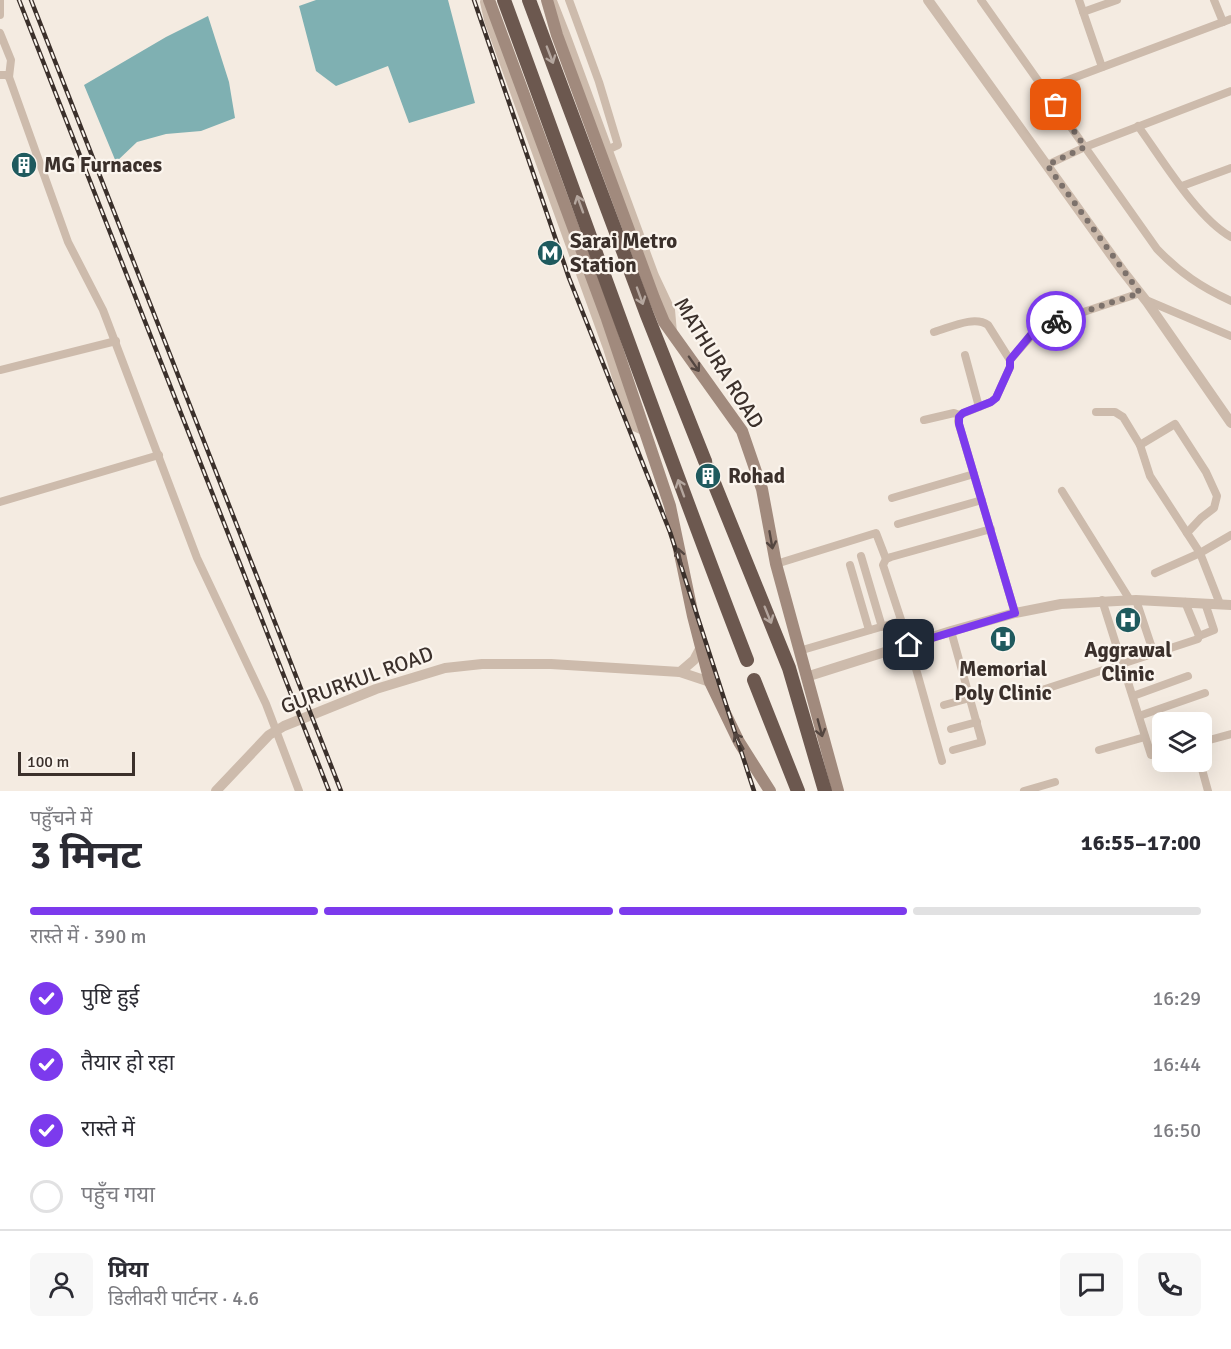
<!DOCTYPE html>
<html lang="hi">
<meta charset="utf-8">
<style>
:root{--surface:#fff;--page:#f7f7f7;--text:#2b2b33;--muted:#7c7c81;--line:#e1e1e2;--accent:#7c3aed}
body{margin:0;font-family:Signika,"Noto Sans Devanagari",sans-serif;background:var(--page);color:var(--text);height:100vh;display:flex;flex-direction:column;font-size:22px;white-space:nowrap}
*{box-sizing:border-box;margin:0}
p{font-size:20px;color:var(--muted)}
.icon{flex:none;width:33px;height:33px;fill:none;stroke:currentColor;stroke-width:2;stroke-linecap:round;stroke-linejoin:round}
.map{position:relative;height:791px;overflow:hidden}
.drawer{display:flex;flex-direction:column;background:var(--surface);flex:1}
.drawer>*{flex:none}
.tools{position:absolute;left:1152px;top:712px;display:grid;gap:12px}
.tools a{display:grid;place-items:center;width:60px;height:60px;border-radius:9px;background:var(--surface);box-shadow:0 6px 24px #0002;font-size:30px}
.scale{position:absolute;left:18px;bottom:15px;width:117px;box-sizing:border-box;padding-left:6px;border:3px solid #3b302b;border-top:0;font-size:16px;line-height:21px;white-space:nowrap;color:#3b302b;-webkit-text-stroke:4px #fbf5ee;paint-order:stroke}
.pin{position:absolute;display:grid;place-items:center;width:51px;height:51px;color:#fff;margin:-26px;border-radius:12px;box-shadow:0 3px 9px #0006}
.courier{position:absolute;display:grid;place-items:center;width:60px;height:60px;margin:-30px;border:4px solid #7c3aed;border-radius:50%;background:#fff;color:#222;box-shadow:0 2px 8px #0007}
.headline em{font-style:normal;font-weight:700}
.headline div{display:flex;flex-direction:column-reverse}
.headline{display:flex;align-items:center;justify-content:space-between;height:102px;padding:0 30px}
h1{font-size:39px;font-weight:700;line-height:45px}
.bar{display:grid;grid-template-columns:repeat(4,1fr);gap:9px 6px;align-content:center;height:72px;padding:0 30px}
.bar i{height:8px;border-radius:4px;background:var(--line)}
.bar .active{background:var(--accent)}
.bar p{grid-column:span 4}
.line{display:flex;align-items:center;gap:15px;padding:0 30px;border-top:2px solid var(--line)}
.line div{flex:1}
.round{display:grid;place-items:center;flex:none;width:63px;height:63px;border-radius:9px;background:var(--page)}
ol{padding:0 30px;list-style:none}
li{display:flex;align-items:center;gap:18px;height:66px}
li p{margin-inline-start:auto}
li .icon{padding:6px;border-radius:50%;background:var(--accent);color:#fff;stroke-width:4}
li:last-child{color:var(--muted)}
li i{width:33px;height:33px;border:3px solid var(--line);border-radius:50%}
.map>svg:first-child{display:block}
</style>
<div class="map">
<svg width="1231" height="791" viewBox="0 0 1231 791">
<rect width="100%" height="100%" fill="#f4ebe1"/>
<g fill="#7fb0b2">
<polygon points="316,0 448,0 475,103 409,123 388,66 336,86 316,71 299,6"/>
<polygon points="208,16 229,82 235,118 201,131 166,134 137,142 116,162 84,85 166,37"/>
</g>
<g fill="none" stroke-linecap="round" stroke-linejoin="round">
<polyline stroke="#cfc6bd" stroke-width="14" stroke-dasharray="14 7" stroke-linecap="butt" points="705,461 714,483"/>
<g stroke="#cdbbac" stroke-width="8">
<polyline points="569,0 599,82 618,145 607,150"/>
<path d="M981,0l176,249c23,24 44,38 74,52"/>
<polyline points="1079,0 1102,67"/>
<polyline points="1214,0 1223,22"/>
<polyline points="1083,12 1117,0"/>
<polyline points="0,15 0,0"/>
<polyline points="0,33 11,60 9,77"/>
<polyline points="0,75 7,75 9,77 68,242 103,310 197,558 266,704 299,791"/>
<polyline points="1044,89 1231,19"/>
<path d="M1138,126c24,33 59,92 93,111"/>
<polyline points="1047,165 1085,147 1231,91"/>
<polyline points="1182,186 1231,168"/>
<polyline points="1146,300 1231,336"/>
<path d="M934,332c15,-4 40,-17 54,-7l22,35v7l-14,31 -5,4 -32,13 -1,6 57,192"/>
<polyline points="965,355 979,407"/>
<polyline points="1010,360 1039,327 1140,293"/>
<polyline points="0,370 116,341"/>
<polyline points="1096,412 1115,412 1123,417 1140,445 1150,476 1200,553 1220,604"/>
<polyline points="924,420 954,413 959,415"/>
<polyline points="1140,445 1175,424 1206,472 1217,496 1214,508 1201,518 1187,533"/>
<polyline points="1062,491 1130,600"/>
<polyline points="892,498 974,474"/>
<polyline points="0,502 159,455"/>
<polyline points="898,524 982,500"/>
<polyline points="861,556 882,627"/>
<polyline points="776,564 876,533 886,559"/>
<polyline points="850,565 869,630"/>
<polyline points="1155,573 1200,553 1231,535"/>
<polyline points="1102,600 1151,755"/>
<polyline points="1136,600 1154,654"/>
<polyline points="951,631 982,742 953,750"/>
<polyline points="1199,636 1214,630 1205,603"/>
<polyline points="799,651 901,621"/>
<polyline points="1036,692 1198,639 1199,636 1185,602"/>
<polyline points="1133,696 1188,676"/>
<polyline points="944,705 970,698"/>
<polyline points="1139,716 1205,693"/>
<polyline points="951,729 977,722"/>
<polyline points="1202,742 1231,734"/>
<polyline points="1099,750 1145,737"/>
<polyline points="1158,753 1162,752"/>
<polyline points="942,761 909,644 883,565 886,559 891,557 991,529"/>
<polyline points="1200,762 1208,791"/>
<polyline points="1024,791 1055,782"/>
</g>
<g stroke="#cdbbac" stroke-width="10">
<polyline points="550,0 552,1 565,34 654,276 670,310 672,333"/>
<polyline points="928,0 1122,270 1147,302 1231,423"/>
<polyline points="485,2 489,20 608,348 630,419 634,426 645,431"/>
<polyline points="680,672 694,660 701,647"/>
<polyline points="806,677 951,631 1015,613 1061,604 1136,600 1231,605"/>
<polyline points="216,791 269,735 284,726 376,689 445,668 482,664 551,664 680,672 710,682"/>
</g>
<g stroke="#a18a7d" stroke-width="12">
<polyline points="489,0 607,319 670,506 693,616 710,682 739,742 770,791"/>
<polyline points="547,0 557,35 654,298 664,322 742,431 762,489 776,564 838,791"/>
</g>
<g stroke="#6c584f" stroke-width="14">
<path d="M504,0c81,220 158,441 243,660"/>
<polyline points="529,0 647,315 705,461"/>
<polyline points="714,483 789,668 825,791"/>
<polyline points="754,680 798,791"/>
</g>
<g stroke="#3b302b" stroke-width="4.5">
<g id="rail">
<polyline points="19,0 329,791"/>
<polyline points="31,0 341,791"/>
<polyline points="474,0 569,278 670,532 754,791"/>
</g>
</g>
<use href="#rail" stroke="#fbf5ee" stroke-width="2" stroke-dasharray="7" stroke-linecap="butt"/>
</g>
<defs><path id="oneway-shaft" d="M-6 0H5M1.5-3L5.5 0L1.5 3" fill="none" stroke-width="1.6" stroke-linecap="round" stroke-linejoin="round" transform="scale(1.5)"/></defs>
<g stroke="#b4a69e">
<use href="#oneway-shaft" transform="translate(550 55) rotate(69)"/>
<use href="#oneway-shaft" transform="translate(580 204) rotate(-110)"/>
<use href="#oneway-shaft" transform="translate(640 296) rotate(70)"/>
<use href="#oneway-shaft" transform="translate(681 488) rotate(-110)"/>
<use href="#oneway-shaft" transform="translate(768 615) rotate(68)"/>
</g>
<g stroke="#544640">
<use href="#oneway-shaft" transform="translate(694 364) rotate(55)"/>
<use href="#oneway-shaft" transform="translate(771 540) rotate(80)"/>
<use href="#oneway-shaft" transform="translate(680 557) rotate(-102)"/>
<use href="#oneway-shaft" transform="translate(820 728) rotate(75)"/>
<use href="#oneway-shaft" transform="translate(739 741) rotate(-120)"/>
</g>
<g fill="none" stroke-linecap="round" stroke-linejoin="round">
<polyline stroke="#7c716b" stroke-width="6" stroke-dasharray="0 10.8" points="1056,105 1085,147 1047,165 1140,293 1056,321"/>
<polyline stroke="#7c3aed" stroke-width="8" points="909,645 1015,613 959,424 959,417 963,413 991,402 996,398 1010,367 1010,360 1034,331 1056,321"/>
</g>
<defs>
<g id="building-disc" transform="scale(1.35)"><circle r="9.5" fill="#1f5a5e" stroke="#fbf5ee"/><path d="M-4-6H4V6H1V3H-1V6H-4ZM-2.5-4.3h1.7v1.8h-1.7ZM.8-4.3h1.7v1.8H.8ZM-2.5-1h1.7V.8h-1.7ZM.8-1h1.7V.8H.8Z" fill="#fff"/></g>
<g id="metro-disc" transform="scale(1.35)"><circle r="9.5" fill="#1f5a5e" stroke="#fbf5ee"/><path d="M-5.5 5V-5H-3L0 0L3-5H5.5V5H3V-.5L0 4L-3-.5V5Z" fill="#fff"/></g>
<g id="hospital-disc" transform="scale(1.35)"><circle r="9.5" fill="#1f5a5e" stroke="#fbf5ee"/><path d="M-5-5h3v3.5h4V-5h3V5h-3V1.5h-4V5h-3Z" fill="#fff"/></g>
</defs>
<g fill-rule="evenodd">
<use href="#building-disc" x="24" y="165"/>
<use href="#metro-disc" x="550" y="253"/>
<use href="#building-disc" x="708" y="476"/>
<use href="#hospital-disc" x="1128" y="620"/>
<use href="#hospital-disc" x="1003" y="639"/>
</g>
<g text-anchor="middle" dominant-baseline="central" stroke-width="4.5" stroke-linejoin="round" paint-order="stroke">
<g font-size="21" font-weight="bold" fill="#3b302b" stroke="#fbf5ee" text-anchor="start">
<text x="44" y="165">MG Furnaces</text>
<text x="570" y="241">Sarai Metro<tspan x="570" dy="24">Station</tspan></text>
<text x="728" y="476">Rohad</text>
<text x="1128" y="650" text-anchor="middle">Aggrawal<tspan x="1128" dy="24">Clinic</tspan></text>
<text x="1003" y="669" text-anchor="middle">Memorial<tspan x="1003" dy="24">Poly Clinic</tspan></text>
</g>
<g font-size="21" fill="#3b302b" stroke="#fbf5ee">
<text transform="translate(719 363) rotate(58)">MATHURA ROAD</text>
<text transform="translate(357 680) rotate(-20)">GURURKUL ROAD</text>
</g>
</g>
</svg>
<div class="tools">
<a><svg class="icon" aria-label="layers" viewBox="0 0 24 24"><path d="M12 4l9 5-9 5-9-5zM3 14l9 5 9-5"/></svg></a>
</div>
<div class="scale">100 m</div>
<div class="pin" style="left:1056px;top:105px;background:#ea580c"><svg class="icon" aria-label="bag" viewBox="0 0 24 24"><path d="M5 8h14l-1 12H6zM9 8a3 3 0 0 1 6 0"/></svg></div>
<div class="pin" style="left:909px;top:645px;background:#1f2937"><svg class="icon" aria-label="home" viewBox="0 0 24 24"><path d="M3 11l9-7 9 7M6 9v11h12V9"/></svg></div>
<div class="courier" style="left:1056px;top:321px"><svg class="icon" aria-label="bike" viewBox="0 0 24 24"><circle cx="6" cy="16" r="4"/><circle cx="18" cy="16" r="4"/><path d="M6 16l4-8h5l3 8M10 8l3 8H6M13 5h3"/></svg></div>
</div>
<section class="drawer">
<div class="headline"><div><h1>3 मिनट</h1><p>पहुँचने में</p></div><em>16:55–17:00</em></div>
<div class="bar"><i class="active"></i><i class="active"></i><i class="active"></i><i></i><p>रास्ते में · 390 m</p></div>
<ol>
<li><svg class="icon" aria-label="check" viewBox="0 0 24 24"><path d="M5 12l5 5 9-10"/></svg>पुष्टि हुई<p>16:29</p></li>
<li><svg class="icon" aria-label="check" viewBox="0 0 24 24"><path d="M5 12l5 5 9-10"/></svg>तैयार हो रहा<p>16:44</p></li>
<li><svg class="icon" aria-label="check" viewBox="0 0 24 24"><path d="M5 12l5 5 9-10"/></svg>रास्ते में<p>16:50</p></li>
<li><i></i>पहुँच गया</li>
</ol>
<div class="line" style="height:108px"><a class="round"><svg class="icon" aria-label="person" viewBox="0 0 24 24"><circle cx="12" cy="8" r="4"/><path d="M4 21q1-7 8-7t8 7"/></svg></a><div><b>प्रिया</b><p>डिलीवरी पार्टनर · 4.6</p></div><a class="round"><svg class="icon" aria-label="chat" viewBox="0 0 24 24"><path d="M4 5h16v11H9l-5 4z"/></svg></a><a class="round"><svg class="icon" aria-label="phone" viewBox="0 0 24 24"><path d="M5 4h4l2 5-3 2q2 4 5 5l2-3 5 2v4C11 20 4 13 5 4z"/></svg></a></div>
</section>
